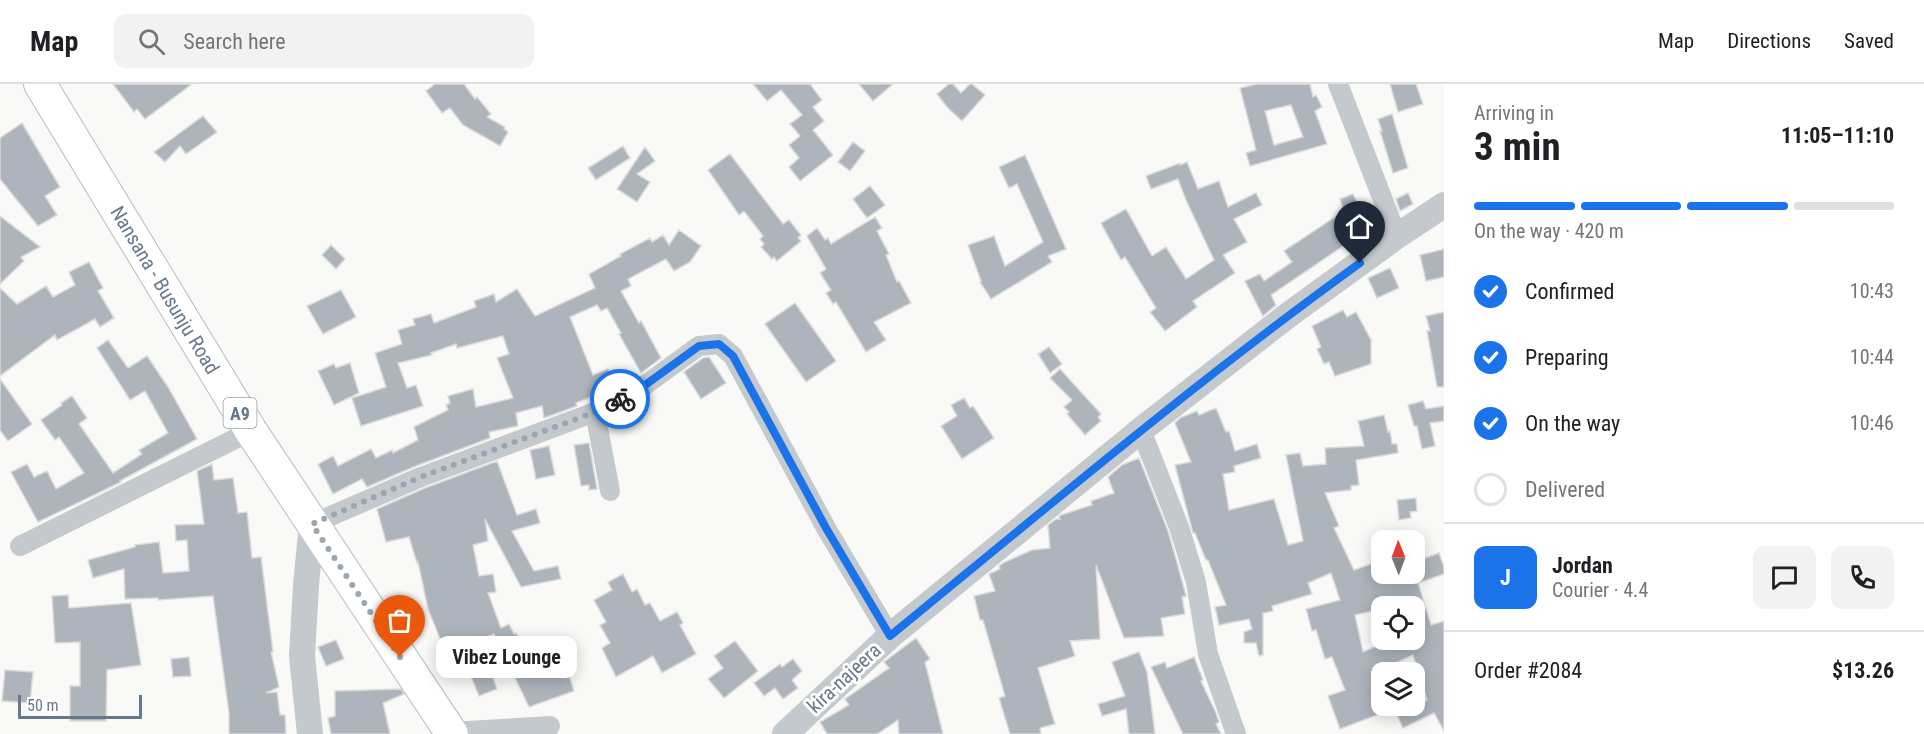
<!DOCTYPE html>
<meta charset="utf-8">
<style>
:root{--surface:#fff;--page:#f2f2f2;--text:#202124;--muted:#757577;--line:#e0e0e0;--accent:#1a73e8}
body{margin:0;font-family:"Roboto Condensed",sans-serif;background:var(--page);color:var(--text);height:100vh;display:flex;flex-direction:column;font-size:22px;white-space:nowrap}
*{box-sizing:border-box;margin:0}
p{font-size:20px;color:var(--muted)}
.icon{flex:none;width:33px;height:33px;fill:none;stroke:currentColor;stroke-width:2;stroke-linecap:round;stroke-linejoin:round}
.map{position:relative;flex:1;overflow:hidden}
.panel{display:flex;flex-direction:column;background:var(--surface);width:480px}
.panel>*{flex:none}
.needle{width:39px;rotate:359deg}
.tools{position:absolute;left:1371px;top:446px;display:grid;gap:12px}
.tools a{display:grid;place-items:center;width:54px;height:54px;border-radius:12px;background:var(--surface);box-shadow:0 3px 15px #0003;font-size:30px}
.scale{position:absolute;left:18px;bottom:15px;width:124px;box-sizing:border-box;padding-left:6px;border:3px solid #67788a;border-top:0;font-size:16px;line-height:21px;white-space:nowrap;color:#67788a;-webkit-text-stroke:4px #fff;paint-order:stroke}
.pin{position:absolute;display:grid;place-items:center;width:51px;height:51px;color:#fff;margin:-62px -26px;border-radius:50% 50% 50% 0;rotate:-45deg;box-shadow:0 0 6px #0007}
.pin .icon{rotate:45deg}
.courier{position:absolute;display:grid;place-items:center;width:60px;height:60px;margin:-30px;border:4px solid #1a73e8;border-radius:50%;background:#fff;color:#222;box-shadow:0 2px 8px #0007}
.bubble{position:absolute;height:42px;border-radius:12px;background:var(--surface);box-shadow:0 3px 15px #0003;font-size:20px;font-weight:700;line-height:42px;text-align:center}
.summary em{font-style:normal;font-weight:700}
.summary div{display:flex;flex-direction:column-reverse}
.summary{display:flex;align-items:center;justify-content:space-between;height:102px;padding:0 30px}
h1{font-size:39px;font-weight:700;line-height:45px}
.bar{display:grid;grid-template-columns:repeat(4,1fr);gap:9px 6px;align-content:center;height:72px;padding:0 30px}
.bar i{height:8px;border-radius:4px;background:var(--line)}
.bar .active{background:var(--accent)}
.bar p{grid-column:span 4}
.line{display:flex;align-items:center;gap:15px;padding:0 30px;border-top:2px solid var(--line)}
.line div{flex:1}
.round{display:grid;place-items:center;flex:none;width:63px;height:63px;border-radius:12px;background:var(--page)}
ol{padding:0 30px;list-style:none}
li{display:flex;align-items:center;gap:18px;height:66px}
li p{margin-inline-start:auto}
li .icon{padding:6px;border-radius:50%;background:var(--accent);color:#fff;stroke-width:4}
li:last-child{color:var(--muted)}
li i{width:33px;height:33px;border:3px solid var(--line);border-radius:50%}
header{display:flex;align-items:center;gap:36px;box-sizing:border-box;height:84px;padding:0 30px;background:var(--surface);border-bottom:2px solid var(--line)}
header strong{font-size:28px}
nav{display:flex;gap:33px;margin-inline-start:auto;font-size:21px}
.search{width:420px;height:54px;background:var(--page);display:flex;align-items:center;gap:15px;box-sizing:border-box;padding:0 21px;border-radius:12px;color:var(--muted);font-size:22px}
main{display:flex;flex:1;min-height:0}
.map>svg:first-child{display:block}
</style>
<header>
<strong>Map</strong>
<div class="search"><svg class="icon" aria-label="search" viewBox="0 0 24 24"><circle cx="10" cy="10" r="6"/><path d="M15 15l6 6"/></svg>Search here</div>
<nav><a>Map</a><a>Directions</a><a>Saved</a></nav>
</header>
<main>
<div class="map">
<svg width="1444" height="650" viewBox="0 0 1444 650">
<rect width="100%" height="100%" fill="#f9faf7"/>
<g fill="#adb4bc" stroke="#dbdbd9" stroke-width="1.5" fill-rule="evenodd">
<polygon points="113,0 192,0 145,35 137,25 134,28"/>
<polygon points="435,0 464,0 475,15 477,13 491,30 487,33 505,43 504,45 508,48 500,62 463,41 450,24 442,29 426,7"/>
<polygon points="753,0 810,0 822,16 813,23 824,37 813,46 833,71 800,97 789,83 799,74 789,61 800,52 790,40 802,31 781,6 767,17"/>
<polygon points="859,0 893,0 873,17"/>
<polygon points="949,0 953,0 961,9 970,0 972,0 985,11 962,37 948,24 937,10"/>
<path d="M1257,0h53l3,13 3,-2 6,12 -7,4 12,33 -77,22 -4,-13 10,-3 -16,-62zM1291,21l12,32 -29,8 -9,-34z"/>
<polygon points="1390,0 1416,0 1423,20 1398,28"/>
<polygon points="1392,30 1408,84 1393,89 1380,47 1382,47 1378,35"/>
<polygon points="203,32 217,48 186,70 180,62 165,78 154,68"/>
<polygon points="22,39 60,103 45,112 57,131 38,142 0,95 0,54"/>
<polygon points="853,58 865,67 850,87 838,78"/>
<polygon points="623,62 630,74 596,96 588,84"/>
<polygon points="645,63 655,77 637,90 650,98 637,118 617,105"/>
<polygon points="730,70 783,140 789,136 801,151 798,154 801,157 777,177 774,173 772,175 761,163 764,160 760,155 763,152 744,127 739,131 708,86"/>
<polygon points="1025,71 1066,165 1048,172 1052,178 991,215 980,198 981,197 968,161 994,152 1005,182 1043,158 1017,100 1009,104 999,83"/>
<polygon points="1187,78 1198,105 1219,97 1228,123 1256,109 1262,121 1234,135 1247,158 1223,171 1235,189 1193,217 1197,223 1165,247 1150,228 1156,224 1125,173 1121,176 1101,139 1126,125 1152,172 1166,163 1186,195 1214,176 1186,116 1178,95 1151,105 1146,92 1180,79 1180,81"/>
<polygon points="870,102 885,121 867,134 853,115"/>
<polygon points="1408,109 1413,120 1400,127 1396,115"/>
<polygon points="1353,110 1365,136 1345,145 1352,156 1271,211 1276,221 1263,232 1245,197 1260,190 1264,197 1292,178 1284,167 1344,127 1340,115"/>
<polygon points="0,132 40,163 21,173 24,177 0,200"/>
<polygon points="875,133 882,144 877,147 889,170 886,171 897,198 899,197 911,219 874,238 886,256 866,268 836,218 833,220 826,209 831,206 820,189 826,185 807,152 817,144 825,156 828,154 831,160"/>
<polygon points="679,146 701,162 690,178 674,187 666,175 628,195 631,202 621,207 639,239 641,237 661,274 641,289 619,250 621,249 607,224 601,227 597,221 570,233 593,291 608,285 616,303 576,319 577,322 544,334 542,322 516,329 518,342 489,348 490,354 416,382 367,403 362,395 333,410 318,380 333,372 338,382 371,365 376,374 392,366 393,369 418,356 414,343 448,326 446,321 450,319 448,312 473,305 476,323 513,314 497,274 509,270 503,252 457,264 456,260 431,269 432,271 398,279 407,304 416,301 423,322 361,342 352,314 386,303 375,269 402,260 398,246 415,241 413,235 431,230 434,239 476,223 474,217 494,210 496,218 517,205 535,232 595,204 589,190 621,172 620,170 650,154 652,158 663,151 669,161"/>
<polygon points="331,161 345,175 336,185 322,171"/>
<polygon points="1444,165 1444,193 1426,197 1420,171"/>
<polygon points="89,178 103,204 98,207 114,234 100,243 95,235 57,256 55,251 0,292 0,204 17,220 46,202 53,213 75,201 69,188"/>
<polygon points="1390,184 1399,204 1377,214 1368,194"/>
<polygon points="341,206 356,233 323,250 307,222"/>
<polygon points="795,219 836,277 806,298 765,240"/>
<polygon points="1343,226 1347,233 1356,228 1371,256 1371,280 1335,292 1329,278 1324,280 1317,265 1321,263 1312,242"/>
<polygon points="1444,228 1444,303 1437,303 1427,247 1430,247 1426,232"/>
<polygon points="108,256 128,284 147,272 168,303 197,355 120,397 121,398 38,438 11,388 27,380 34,393 47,387 56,405 84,389 59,353 55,356 41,336 62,321 61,319 72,312 87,334 79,340 113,389 142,370 139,366 168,349 145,307 130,316 97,264"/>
<polygon points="1049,263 1062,280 1050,289 1038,270"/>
<polygon points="709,273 726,299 701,315 684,288 703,274"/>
<polygon points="350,279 359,309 334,321 318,287 334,280 336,284"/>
<polygon points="1060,285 1101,330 1098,333 1101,337 1085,351 1067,330 1069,328 1064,323 1072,316 1050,294"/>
<polygon points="0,295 32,340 8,357 0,346"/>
<polygon points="964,314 970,324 973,322 994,354 962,375 941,342 957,332 951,321"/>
<polygon points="1423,317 1426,325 1444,322 1444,337 1430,339 1435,362 1422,365 1417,342 1414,342 1408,321"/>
<path d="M1216,324l10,24 3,-1 6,20 22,-7 4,14 -27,8 1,6 -12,2 6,36 45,-11 14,46 15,-4 -17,-86 14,-2 3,13 23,-2 -1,-16 39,-2 -6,-25 26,-6 4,17 2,-1 2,13h5l1,9 -42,7 3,25 -8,1v4l-26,3 14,33 -5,2 20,42 28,-10v13h32v-11l25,-9 5,14v7l-26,9 13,42 13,-4v110l-10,-18 -31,15 -6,-13 30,-15 -14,-45 -31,14v44l-42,16 -12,-33 17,-6 -13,-33 -7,2 -9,-29 -4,1 -6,-22 34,-9 -9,-27 -23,10 4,11 -40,12 1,5 -10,2v42l-4,1 -3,-13h-12v-11l8,-3 -3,-10 -30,6 -4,-18 11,-2 -18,-45h-2l-11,-27h-2l-18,-68 16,-3 -16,-39 5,-5 17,-7 2,4zM1382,522h32v33h-21l-30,13 -8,-37 27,-6z"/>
<polygon points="589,359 597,405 589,406 589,401 581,402 574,361"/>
<polygon points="549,362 555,391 536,395 530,366"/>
<polygon points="1139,374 1168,447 1178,482 1186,512 1182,513 1185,530 1161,534 1164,552 1124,554 1096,481 1100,555 1070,557 1075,572 1038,584 1055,640 1040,644 1041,650 1010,650 999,614 1005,612 983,536 980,536 974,512 995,507 989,490 1000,485 999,482 1003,479 1032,466 1050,464 1048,441 1056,435 1060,435 1059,432 1061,431 1092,421 1091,417 1114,409 1108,393 1122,381"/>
<polygon points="497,377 517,431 536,425 540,439 512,447 534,487 558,482 561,495 521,503 485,435 488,457 473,461 479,492 493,490 496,508 488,509 501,544 509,540 514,550 516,549 528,567 545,556 570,594 574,607 529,623 494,550 480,556 497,605 479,612 466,580 455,584 445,555 441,557 428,525 418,478 417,479 409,453 386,458 377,425 425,404"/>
<polygon points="212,380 214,396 233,394 238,429 247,428 252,474 261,473 273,568 271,568 279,603 266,609 277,608 280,631 285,631 286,650 229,650 229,629 213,512 158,516 158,514 125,515 124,485 93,494 88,476 135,463 135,461 159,458 163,489 189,487 187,456 176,457 175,441 204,440 197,387"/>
<polygon points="1416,414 1417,427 1410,428 1411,434 1399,436 1397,416"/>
<polygon points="623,490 632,508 637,505 645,521 650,519 660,537 677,528 683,539 680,541 696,570 662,589 653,572 616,593 602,564 610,559 600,541 606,538 594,516 612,506 608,498"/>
<polygon points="68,511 69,524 131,519 141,581 107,586 106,637 70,637 70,602 80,602 80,558 55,559 52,512"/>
<polygon points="916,554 930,575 925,578 943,650 899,650 898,636 877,650 827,650 820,638 849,621 845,615 889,584 884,578"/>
<polygon points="336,556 344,575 326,582 318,563"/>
<polygon points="735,557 758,587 724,614 708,595 723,584 714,572"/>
<polygon points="1139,568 1147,588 1155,650 1129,650 1126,625 1102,632 1098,620 1125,612 1112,578"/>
<polygon points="189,573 191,592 173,593 171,575"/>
<polygon points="1194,573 1203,596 1201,597 1216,629 1219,638 1216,640 1221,650 1183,650 1151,583 1165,578 1167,584"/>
<polygon points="793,575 802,587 792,596 798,604 783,615 775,604 764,612 754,599 780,580 782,583"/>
<polygon points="5,586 33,588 30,619 2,617"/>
<polygon points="401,605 404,610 383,619 390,650 331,650 328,634 335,632 335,607"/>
</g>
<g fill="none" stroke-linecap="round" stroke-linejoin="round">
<g stroke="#b8bcc1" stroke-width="34">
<polyline id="primary" points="40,0 251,347 452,650"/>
</g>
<g stroke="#c4c9cd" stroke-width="20">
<polyline points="1338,0 1397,152"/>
<polyline points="595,328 610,407"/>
<polyline points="1141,346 1179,443 1196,498 1208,570 1236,650"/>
<polyline points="312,440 421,393 595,328 641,304 699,262 719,260 733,272 826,444 890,552"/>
<polyline points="20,462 251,347"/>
<polyline points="450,648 550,642"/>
</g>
<g stroke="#c4c9cd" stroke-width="26">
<polyline points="310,650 302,572 306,501 312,440"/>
<polyline points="785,650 890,552 1141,346 1287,232 1397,152 1444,121"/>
</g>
<use href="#primary" stroke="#fff" stroke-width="32"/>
</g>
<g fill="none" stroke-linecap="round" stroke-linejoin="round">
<polyline stroke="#9aa6b0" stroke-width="6" stroke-dasharray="0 10.8" points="400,573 312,440 421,393 595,328 620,315"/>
<path stroke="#1a73e8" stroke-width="8" d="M620,315l21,-11 58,-42 20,-2 14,12 93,172 64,108c155,-127 308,-256 470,-373"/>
</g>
<g text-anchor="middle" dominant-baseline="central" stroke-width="6" stroke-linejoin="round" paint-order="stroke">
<rect fill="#fff" stroke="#95a0ad" stroke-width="1.5" x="223.5" y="314" width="33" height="30" rx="4.5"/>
<g font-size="18" font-weight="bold" fill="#67788a">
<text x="240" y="329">A9</text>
</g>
<g font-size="20" fill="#67788a" stroke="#fff">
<text transform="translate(165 206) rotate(59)">Nansana - Busunju Road</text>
<text transform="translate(844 594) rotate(-43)">kira-najeera</text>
</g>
</g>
</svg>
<div class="tools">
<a><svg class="needle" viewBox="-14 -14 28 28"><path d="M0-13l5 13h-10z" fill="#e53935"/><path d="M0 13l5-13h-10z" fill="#757577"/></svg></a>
<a><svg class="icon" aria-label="locate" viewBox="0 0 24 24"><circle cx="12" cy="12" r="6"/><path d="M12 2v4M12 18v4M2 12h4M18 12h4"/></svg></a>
<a><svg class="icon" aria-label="layers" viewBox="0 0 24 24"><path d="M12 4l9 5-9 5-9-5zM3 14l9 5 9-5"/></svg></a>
</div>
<div class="scale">50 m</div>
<div class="pin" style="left:400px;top:573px;background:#ea580c"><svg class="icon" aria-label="bag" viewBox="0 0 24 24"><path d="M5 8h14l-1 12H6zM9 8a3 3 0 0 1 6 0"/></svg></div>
<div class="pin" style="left:1360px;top:179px;background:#1f2937"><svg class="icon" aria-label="home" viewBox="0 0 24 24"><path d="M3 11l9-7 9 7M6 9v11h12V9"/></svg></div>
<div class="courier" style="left:620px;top:315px"><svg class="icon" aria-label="bike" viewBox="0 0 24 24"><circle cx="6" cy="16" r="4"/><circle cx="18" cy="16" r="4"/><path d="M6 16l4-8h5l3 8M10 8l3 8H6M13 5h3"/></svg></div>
<div class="bubble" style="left:436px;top:552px;width:141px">Vibez Lounge</div>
</div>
<section class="panel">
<div class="summary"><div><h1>3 min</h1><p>Arriving in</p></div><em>11:05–11:10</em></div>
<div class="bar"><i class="active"></i><i class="active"></i><i class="active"></i><i></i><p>On the way · 420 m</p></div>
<ol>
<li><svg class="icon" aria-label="check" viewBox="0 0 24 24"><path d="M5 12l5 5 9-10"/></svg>Confirmed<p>10:43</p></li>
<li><svg class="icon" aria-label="check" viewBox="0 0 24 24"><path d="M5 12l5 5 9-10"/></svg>Preparing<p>10:44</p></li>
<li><svg class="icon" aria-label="check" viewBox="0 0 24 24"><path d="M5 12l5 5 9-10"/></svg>On the way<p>10:46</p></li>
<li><i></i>Delivered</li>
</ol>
<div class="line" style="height:108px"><b class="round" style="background:var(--accent);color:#fff">J</b><div><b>Jordan</b><p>Courier · 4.4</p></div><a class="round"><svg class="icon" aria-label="chat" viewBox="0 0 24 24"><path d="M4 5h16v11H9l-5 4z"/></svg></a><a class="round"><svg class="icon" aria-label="phone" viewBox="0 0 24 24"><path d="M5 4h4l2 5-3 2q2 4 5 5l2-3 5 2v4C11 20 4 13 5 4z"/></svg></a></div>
<div class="line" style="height:78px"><div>Order #2084</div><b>$13.26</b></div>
</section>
</main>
